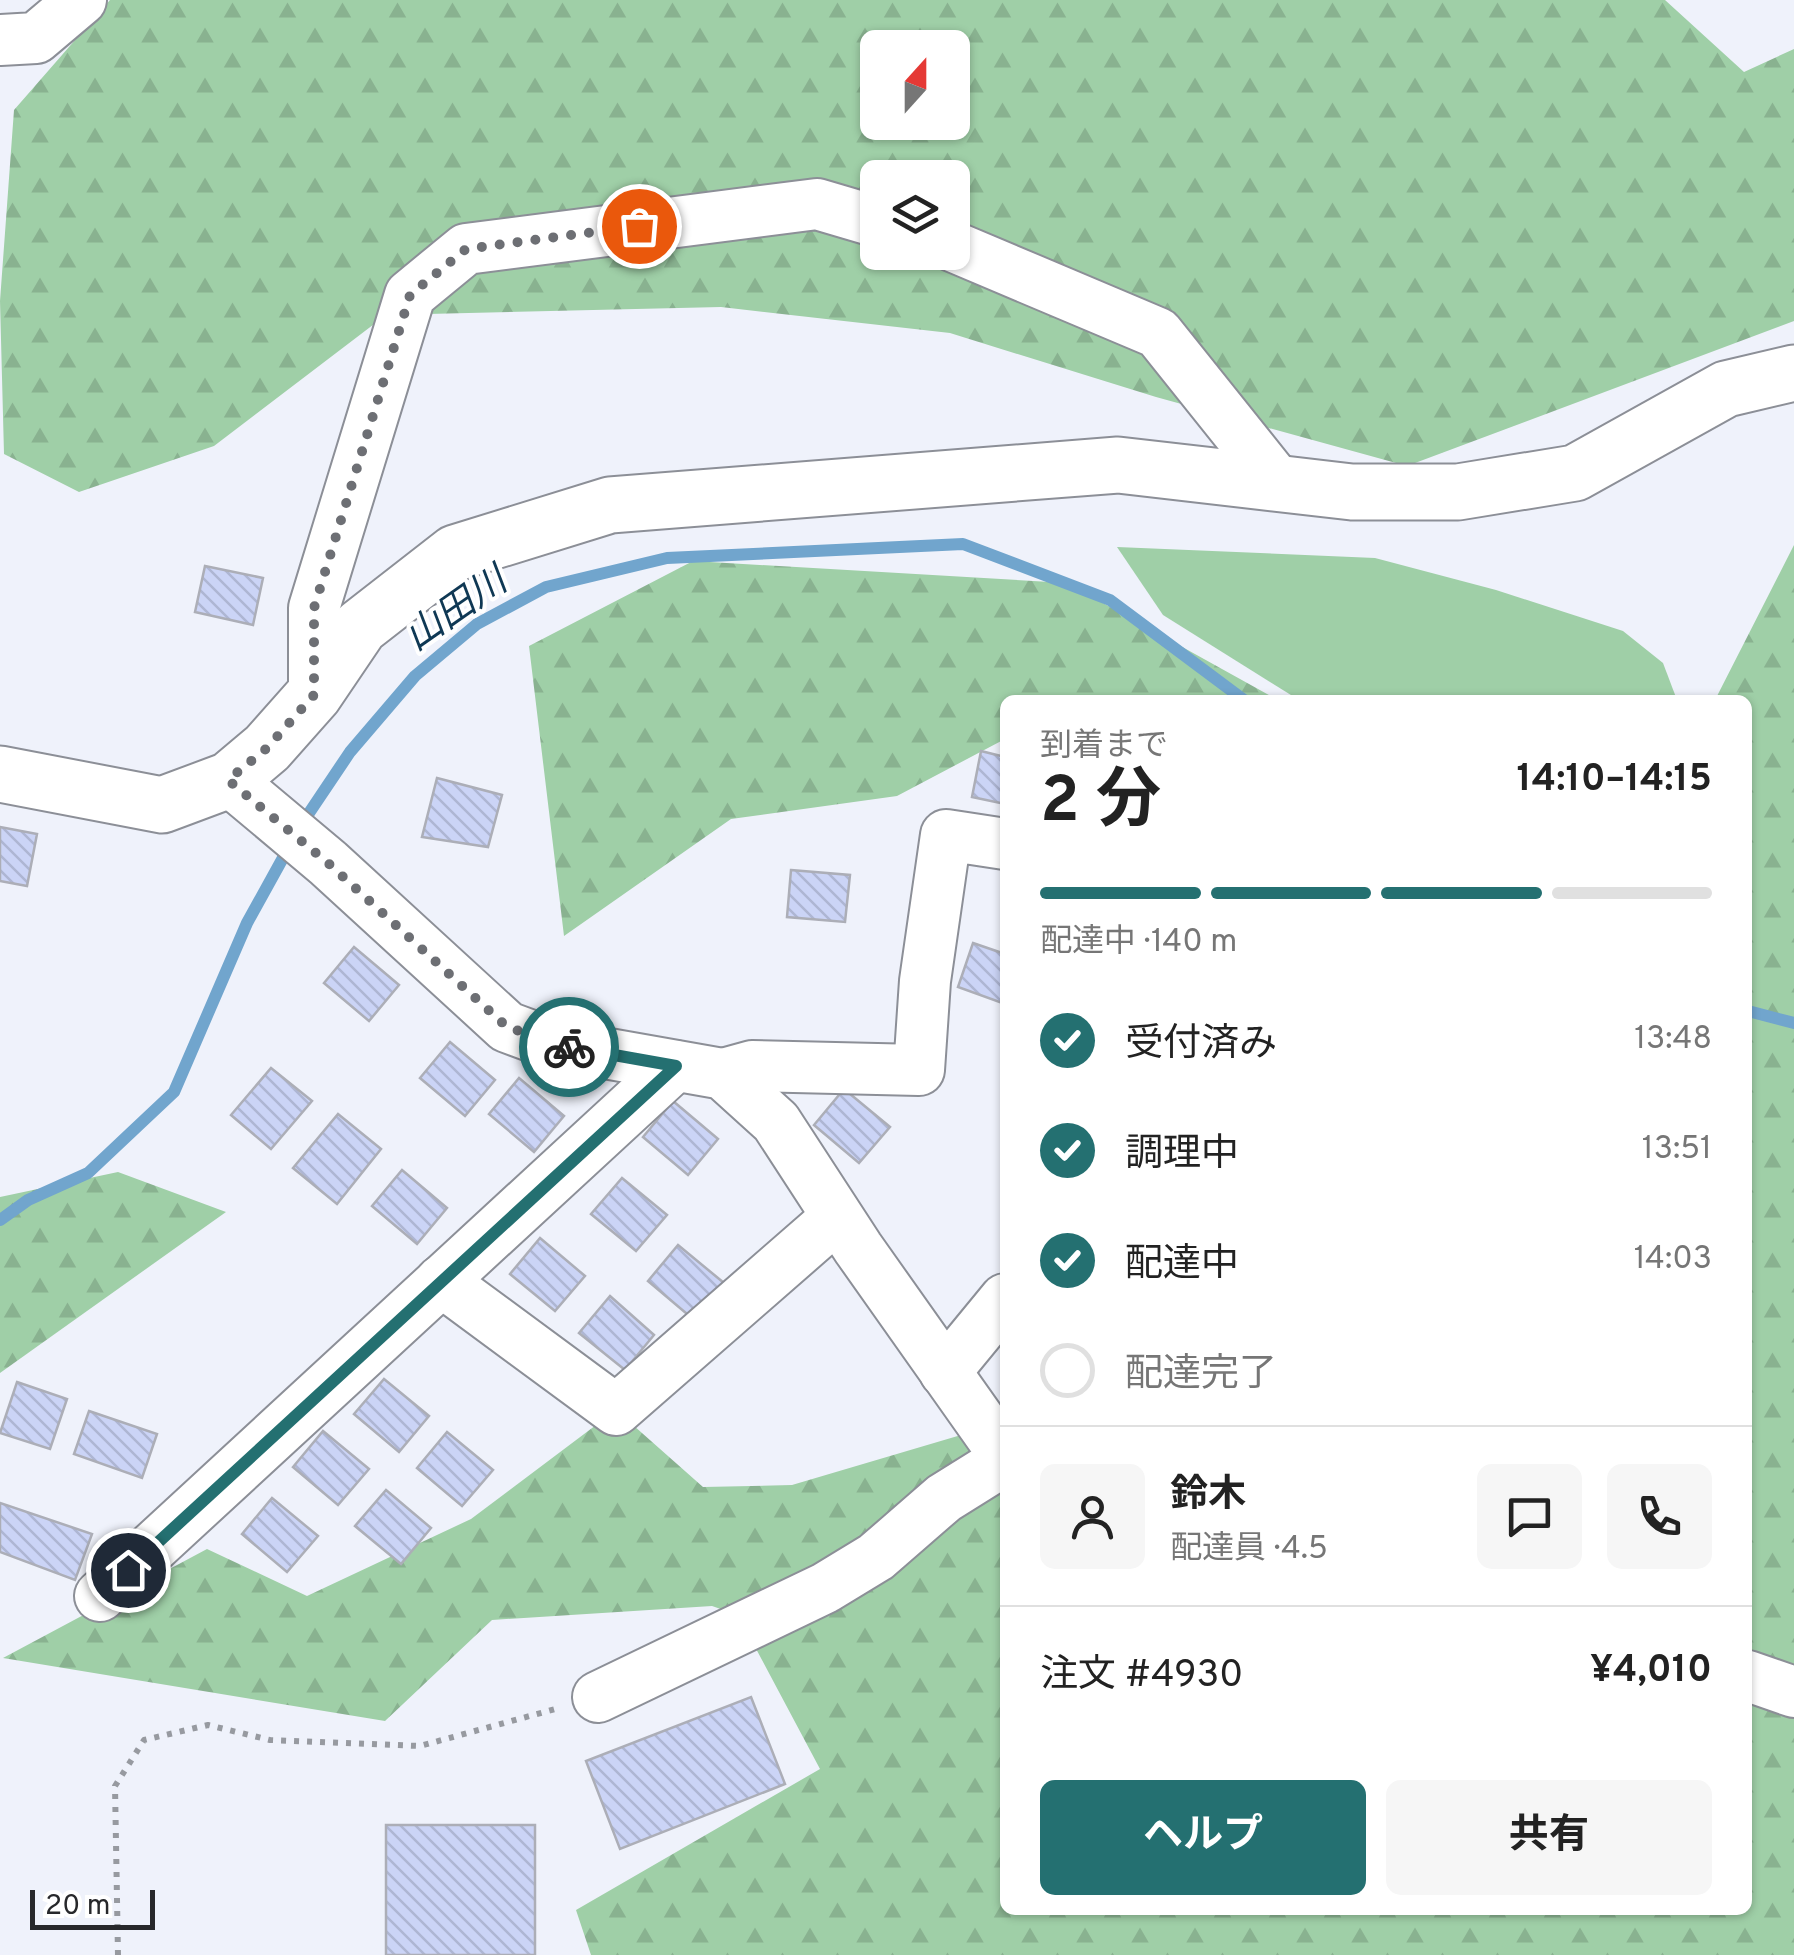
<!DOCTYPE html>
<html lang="ja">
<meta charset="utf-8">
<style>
:root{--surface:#fff;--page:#f6f6f6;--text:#222;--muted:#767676;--line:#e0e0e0;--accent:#247071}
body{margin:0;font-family:Overpass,"Noto Sans JP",sans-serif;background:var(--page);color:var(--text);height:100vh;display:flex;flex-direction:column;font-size:38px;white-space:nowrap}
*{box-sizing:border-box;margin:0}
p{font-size:32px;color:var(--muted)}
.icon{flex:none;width:55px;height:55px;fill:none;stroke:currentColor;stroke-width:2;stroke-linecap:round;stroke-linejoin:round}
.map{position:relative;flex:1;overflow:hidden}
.sheet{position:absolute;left:1000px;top:695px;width:752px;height:1220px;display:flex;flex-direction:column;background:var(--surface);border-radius:15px;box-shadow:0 2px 8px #0004}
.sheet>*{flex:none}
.needle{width:65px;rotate:21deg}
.controls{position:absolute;left:860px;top:30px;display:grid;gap:20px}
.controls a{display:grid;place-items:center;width:110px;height:110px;border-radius:15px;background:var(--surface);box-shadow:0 2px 8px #0004;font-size:50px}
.scale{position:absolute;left:30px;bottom:25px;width:125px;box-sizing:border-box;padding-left:10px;border:5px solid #27282b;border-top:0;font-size:28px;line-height:35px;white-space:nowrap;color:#27282b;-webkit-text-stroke:8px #fff;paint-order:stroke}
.pin{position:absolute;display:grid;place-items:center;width:85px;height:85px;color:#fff;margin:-42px;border:5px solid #fff;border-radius:50%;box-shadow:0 2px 10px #0007}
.courier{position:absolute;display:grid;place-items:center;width:100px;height:100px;margin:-50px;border:8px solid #247071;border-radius:50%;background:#fff;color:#222;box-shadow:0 2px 12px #0007}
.summary em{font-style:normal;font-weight:700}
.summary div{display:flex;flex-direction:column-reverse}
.summary{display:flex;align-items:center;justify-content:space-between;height:170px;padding:0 40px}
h1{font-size:65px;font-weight:700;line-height:75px}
.bar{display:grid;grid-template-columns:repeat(4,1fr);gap:15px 10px;align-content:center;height:120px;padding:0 40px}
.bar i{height:12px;border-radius:8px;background:var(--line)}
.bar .current{background:var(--accent)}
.bar p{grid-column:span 4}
.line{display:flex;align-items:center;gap:25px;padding:0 40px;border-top:2px solid var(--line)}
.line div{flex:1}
.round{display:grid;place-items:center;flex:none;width:105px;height:105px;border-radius:15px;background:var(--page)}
ol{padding:0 40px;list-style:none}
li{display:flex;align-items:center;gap:30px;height:110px}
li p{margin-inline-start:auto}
li .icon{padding:10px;border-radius:50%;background:var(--accent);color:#fff;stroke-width:4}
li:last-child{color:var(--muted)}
li i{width:55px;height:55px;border:5px solid var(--line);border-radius:50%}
.cta{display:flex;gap:20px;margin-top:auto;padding:20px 40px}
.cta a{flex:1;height:115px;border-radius:15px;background:var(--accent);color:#fff;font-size:40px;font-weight:700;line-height:115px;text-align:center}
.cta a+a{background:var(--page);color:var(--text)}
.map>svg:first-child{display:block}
</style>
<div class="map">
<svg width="1794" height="1955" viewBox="0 0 1794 1955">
<defs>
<pattern id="forest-firs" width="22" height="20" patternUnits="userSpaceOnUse" patternTransform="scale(2.5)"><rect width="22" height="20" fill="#9fcfa7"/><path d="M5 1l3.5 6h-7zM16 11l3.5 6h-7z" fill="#89b290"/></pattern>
<pattern id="building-back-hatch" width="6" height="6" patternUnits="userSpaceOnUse" patternTransform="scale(2.5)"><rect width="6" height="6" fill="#cbd4f6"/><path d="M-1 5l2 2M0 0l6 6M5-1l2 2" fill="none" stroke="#aeb6d3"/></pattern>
</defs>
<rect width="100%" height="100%" fill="#eff2fb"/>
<polygon fill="#9fcfa7" points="1117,547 1375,558 1496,590 1623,631 1663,663 1677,700 1299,700 1163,615"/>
<g fill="url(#forest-firs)" fill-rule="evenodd">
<path d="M110,0h1555l79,72 50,-23v272l-387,145 -251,-69 -206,-64 -229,-26 -335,8 -172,131 -135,46 -75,-38 -4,-153 14,-191zM878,48h74v74h-74zM878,178h74v74h-74z"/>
<polygon points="1794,545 1794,1955 591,1955 576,1910 820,1769 738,1615 712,1606 492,1620 385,1721 3,1658 207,1549 307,1596 471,1519 616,1410 703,1487 792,1485 1005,1422 1005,1910 1748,1910 1748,700 1715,700"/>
<polygon points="693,561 1067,583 1278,700 1005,700 1005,739 897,796 731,819 564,936 529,646"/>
<polygon points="118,1172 226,1212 0,1373 0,1197"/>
</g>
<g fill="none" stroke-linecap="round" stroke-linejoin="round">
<g stroke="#71a5cd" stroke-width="12">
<polyline points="301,825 350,752 415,676 477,624 546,587 667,558 963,544 1110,600 1244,700"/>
<polyline points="1748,1011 1794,1023"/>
<polyline points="0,1220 28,1200 88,1173 174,1092 247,923 289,847"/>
</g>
</g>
<g fill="url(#building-back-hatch)" stroke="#acaeb7" stroke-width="2.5">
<polygon points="205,566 263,578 253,625 195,612"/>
<polygon points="981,751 1005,757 1005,804 972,797"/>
<polygon points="437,778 502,795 488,847 422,837"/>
<polygon points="0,827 37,834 27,886 0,881"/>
<polygon points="791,870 850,875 845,922 787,917"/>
<polygon points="973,943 1005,954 1005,1004 958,987"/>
<polygon points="354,947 399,985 369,1021 324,983"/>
<polygon points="450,1042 495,1080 465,1116 420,1078"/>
<polygon points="271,1068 312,1101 271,1149 231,1115"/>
<polygon points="519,1078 564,1116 534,1152 489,1114"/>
<polygon points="844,1089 890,1127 859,1163 814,1125"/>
<polygon points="673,1101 718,1139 688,1175 643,1137"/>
<polygon points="338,1114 381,1149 337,1204 293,1168"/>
<polygon points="402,1170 447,1208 417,1244 372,1206"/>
<polygon points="622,1178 667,1215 636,1251 591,1214"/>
<polygon points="540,1238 585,1276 555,1311 510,1274"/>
<polygon points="678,1245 724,1283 693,1319 648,1281"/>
<polygon points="610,1296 654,1335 625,1370 579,1333"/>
<polygon points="384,1379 429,1416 399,1452 354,1414"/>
<polygon points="17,1382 67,1399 50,1449 0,1433"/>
<polygon points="89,1411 157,1434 142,1478 74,1454"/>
<polygon points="323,1431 369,1469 338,1505 293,1467"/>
<polygon points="447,1432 493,1470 462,1506 417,1468"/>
<polygon points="386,1490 431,1528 401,1564 355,1526"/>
<polygon points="272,1498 318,1536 287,1572 242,1534"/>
<polygon points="0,1503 92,1534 75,1580 0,1552"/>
<polygon points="751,1697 785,1784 620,1849 586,1761"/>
<rect x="386" y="1825" width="149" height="130"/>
</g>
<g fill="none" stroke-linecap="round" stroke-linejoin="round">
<g stroke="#8c8f97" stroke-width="54">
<g id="street">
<polyline points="0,40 36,38 81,0"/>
<polyline points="952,246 1158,333 1278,483"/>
<polyline points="314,695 314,608 410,295 466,249 817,204 878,222"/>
<polyline points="229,780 328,863 507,1027 553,1044 723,1074 776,1122 858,1248 1005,1456"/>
<polyline points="723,1074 752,1066 919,1070 925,981 946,835 1005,844"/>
<polyline points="441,1281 616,1410 837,1217"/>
<polyline points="945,1372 1005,1299"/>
<polyline points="100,1596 675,1066"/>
<polyline points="1748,1676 1794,1692"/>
<polyline points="598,1697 825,1588 876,1557 944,1498 1005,1460"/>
</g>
</g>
<g stroke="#8c8f97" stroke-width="59">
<polyline id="secondary" points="0,774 162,805 229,780 267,748 314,695 360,627 455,553 610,505 1118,465 1352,492 1458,492 1575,473 1726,389 1794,373"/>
</g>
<polyline stroke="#979aa0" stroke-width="6" stroke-dasharray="5 8" stroke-linecap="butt" points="118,1955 115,1786 144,1740 208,1725 270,1740 420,1746 559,1708"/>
<use href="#street" stroke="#fff" stroke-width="50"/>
<use href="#secondary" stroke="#fff" stroke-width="55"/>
</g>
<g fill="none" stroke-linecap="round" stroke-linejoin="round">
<polyline stroke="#6d6f74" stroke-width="10" stroke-dasharray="0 18" points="569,1047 507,1027 328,863 228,780 267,748 314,695 314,608 410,295 466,249 639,226"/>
<polyline stroke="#247071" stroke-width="12" points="128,1570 676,1066 569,1047"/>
</g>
<g text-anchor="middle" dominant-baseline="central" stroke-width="8" stroke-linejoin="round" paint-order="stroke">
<g font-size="38" font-style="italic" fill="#0f3854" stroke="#fff">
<text transform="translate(457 611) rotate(-35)">山田川</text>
</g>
</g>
</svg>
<div class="controls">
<a><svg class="needle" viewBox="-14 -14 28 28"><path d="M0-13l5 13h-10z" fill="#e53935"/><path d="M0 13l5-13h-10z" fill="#767676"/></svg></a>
<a><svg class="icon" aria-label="layers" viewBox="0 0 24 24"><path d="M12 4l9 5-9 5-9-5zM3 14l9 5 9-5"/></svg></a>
</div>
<div class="scale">20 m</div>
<div class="pin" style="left:639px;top:226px;background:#ea580c"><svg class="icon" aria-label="bag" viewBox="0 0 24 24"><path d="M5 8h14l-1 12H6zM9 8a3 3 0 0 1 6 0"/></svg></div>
<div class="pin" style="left:128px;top:1570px;background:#1f2937"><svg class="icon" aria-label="home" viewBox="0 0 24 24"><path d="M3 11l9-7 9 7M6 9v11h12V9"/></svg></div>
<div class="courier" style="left:569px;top:1047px"><svg class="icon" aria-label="bike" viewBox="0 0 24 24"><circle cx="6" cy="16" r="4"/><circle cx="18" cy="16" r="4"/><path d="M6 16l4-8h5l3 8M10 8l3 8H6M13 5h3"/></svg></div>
<section class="sheet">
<div class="summary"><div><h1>2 分</h1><p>到着まで</p></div><em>14:10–14:15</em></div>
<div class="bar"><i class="current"></i><i class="current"></i><i class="current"></i><i></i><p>配達中 · 140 m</p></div>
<ol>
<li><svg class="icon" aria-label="check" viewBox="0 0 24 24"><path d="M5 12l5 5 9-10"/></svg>受付済み<p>13:48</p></li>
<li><svg class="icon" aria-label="check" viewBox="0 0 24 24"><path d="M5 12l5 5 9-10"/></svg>調理中<p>13:51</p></li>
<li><svg class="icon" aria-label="check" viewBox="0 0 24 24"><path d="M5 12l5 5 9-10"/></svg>配達中<p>14:03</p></li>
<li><i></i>配達完了</li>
</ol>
<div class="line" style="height:180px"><a class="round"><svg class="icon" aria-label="person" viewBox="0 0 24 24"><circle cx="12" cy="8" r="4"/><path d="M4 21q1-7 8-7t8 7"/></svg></a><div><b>鈴木</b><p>配達員 · 4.5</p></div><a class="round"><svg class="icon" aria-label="chat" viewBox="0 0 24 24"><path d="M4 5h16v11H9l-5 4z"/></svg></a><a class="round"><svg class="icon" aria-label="phone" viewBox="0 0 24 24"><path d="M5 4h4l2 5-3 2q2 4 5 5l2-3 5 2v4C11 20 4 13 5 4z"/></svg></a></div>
<div class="line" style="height:130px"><div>注文 #4930</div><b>¥4,010</b></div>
<div class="cta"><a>ヘルプ</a><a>共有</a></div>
</section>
</div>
